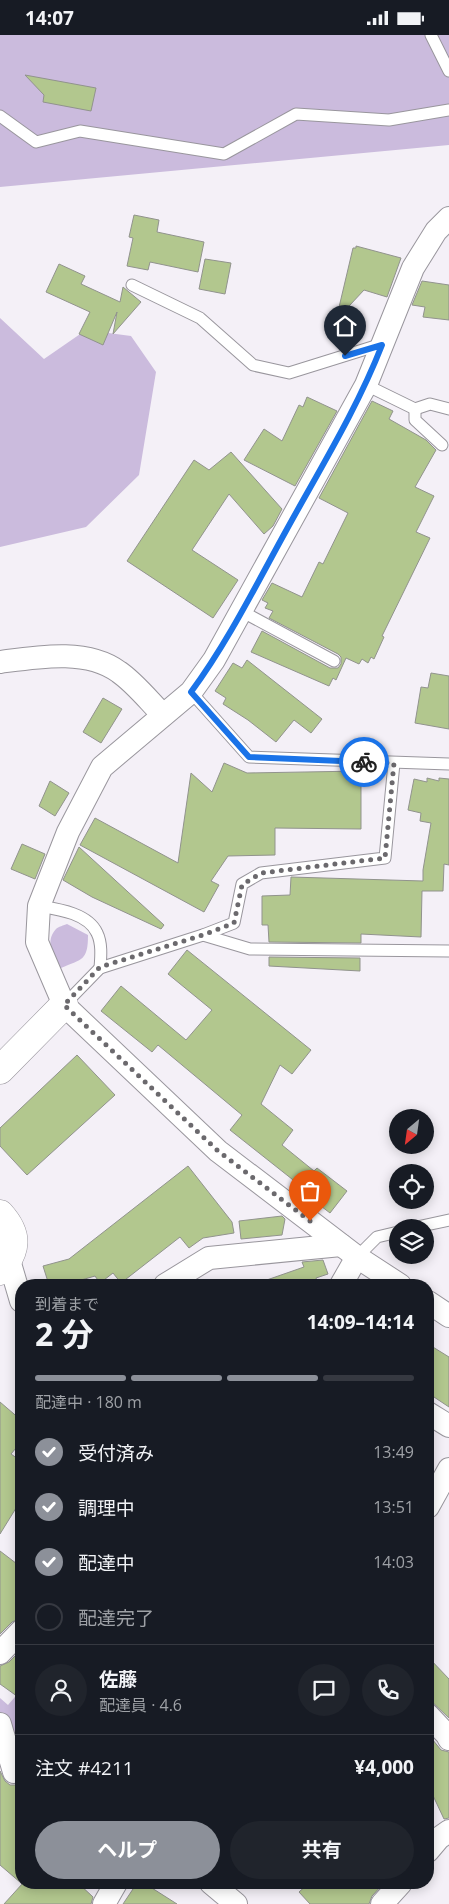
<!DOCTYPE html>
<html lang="ja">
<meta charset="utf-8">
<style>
:root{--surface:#171b24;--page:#20242c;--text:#f1f3f6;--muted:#9ea1a6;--line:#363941;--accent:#8c9099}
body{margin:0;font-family:"Open Sans","Noto Sans JP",sans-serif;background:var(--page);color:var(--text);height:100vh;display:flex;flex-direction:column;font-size:19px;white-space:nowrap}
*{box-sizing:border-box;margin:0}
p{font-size:16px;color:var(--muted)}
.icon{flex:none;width:28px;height:28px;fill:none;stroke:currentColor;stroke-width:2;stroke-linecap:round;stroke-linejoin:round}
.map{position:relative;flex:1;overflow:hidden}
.panel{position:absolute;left:15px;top:1244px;width:419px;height:610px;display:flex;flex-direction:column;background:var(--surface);border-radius:20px;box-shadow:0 2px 12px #0003}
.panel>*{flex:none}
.needle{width:32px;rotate:209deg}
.fabs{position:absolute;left:389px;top:1074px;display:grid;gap:10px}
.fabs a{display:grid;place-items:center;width:45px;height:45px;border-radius:50%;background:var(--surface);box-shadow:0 2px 12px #0003;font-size:25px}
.pin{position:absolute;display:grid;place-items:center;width:42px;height:42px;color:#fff;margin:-51px -21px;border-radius:50% 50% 50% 0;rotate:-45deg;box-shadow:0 0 5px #0007}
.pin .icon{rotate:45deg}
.courier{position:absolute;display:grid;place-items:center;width:50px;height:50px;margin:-25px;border:4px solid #1a73e8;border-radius:50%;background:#fff;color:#222;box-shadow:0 1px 6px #0007}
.overview em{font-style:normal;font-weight:700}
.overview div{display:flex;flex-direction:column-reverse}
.overview{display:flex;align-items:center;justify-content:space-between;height:85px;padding:0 20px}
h1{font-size:32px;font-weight:700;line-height:38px}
.bar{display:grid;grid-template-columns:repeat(4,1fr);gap:8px 5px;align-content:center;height:60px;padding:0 20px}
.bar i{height:6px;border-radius:4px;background:var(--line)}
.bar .selected{background:var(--accent)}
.bar p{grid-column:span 4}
.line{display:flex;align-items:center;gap:12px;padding:0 20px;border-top:1px solid var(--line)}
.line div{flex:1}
.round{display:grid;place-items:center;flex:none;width:52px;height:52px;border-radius:26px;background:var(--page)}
ol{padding:0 20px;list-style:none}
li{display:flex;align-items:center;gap:15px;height:55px}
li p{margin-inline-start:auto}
li .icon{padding:5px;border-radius:50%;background:var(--accent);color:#fff;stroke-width:4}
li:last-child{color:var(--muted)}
li i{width:28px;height:28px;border:2px solid var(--line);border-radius:50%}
.cta{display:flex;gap:10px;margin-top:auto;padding:10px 20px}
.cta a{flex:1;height:58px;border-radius:30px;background:var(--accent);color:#fff;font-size:20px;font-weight:700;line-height:58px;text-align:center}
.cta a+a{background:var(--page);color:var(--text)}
.status{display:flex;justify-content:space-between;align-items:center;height:35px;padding:0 25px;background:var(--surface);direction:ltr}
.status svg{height:14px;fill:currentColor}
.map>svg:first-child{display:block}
</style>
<div class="status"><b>14:07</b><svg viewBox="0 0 49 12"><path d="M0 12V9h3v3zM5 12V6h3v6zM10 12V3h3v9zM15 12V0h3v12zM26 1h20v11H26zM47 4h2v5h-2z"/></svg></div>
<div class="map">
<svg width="449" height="1869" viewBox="0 0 449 1869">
<rect width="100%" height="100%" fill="#f4f0f7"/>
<g fill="#cbbbdd">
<polygon points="0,0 449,0 449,110 0,152"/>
<polygon points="0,283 44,324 86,295 131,301 156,337 139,440 86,492 0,512"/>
<path d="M67,889l21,11c0,26 -6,24 -27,33 -7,-11 -17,-26 -5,-39 2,-2 8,-4 11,-5z"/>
<polygon points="21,1655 21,1704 11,1710 0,1677 0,1663 8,1670"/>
</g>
<g fill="#b2c78e" stroke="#91938d">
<polygon points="25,40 96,53 91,76 43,67 44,60"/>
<polygon points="134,180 159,185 157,197 204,207 198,237 150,227 148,235 127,231 133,203 129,202"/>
<polygon points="356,211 401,223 387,262 364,255 336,285 353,213 356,213"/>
<polygon points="205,224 231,228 225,259 199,254"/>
<polygon points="59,229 85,241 81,249 120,267 123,252 141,267 113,299 117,277 103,310 79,299 90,277 46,257"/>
<polygon points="422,246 449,250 449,285 423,282 425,272 412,270"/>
<polygon points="307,362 337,376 295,451 244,425 264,394 282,406 299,370 303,372"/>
<polygon points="372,366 393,376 389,384 426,405 436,415 415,452 434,461 416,497 430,503 382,601 384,602 374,624 371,622 368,628 362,624 359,629 346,623 336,645 333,643 329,651 251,617 262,596 330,633 338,633 341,629 341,622 338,619 269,583 273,576 265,573 268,568 262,565 272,548 302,562 319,527 323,529 348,478 319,463"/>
<polygon points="231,417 282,474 273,491 264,499 229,459 192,515 238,545 213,583 127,526 194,425 209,435"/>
<polygon points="247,625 322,684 311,698 294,685 276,707 248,685 223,669 226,663 215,656 233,628 242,633"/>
<polygon points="431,638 449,641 449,694 415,688 421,652 428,653"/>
<polygon points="103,663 122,674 101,708 83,697"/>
<polygon points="224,728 247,738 361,736 361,794 275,793 275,820 228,821 211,846 219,850 204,877 80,810 95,783 178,828 191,738 212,757"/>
<polygon points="427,743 439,746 439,743 449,744 449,830 444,829 443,856 422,856 421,902 361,899 361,908 269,907 268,890 262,890 262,861 290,860 291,842 423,846 423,835 431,788 420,786 421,778 408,775 414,744 427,747"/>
<polygon points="50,746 69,758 55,781 39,771"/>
<polygon points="22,809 45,819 35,844 11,834"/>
<polygon points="79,812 164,890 161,894 92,862 63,845"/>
<polygon points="187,915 311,1015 292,1039 280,1030 261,1069 293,1095 282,1110 314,1136 317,1133 347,1156 330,1178 300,1155 302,1152 230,1095 242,1080 158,1010 152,1017 101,976 121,951 186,1005 212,975 168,939"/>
<polygon points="269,922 360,923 360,936 269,931"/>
<polygon points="77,1020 115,1060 27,1140 0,1111 0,1093"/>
<polygon points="188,1131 232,1187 234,1198 203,1203 189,1213 180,1202 121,1248 113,1238 100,1248 95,1241 64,1250 49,1250 43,1231 69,1224"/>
<polygon points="282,1181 285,1184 282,1200 241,1204 239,1186"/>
<polygon points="323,1225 328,1239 316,1243 318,1250 261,1250 261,1247 304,1232 302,1227"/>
<polygon points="428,1309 449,1322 449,1372 428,1358"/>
<polygon points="0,1367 21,1385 21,1407 11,1419 21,1426 21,1465 0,1499"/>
<polygon points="0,1516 21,1532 21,1583 12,1587 0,1599"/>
<polygon points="21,1615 21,1664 0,1649 0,1631 9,1627"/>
<polygon points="428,1622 449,1644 449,1683 428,1663"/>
<polygon points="428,1699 441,1715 449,1717 449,1783 444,1784 428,1750"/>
<polygon points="0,1736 5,1746 10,1750 17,1750 21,1748 21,1848 0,1830"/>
<polygon points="23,1848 78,1848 93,1862 91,1869 4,1869"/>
<polygon points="137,1848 144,1848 177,1869 123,1869"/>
<polygon points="309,1848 384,1848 372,1861 369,1869 310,1869 299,1857"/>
</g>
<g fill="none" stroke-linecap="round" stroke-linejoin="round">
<g stroke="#99969d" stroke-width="13">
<g id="service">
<polyline points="431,0 449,36"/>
<polyline points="0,81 36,107 80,96 224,119 296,79 389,85 449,75"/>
<polyline points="132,250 200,283 253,330 289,338 382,309"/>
<polyline points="366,350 415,374 430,369 449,374"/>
<polyline points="415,374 415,385 442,410"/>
<polyline points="241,576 334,626"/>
<polyline points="191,657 249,722 449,729"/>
<path d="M39,871c18,3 49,7 58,27 5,10 4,23 3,35"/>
<polyline points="203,900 250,914 449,916"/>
<polyline points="64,970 100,933 203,900 234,888 242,849 261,838 385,823 394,728"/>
<polyline points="417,1192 449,1185"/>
<polyline points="357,1222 377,1202 398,1197"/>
</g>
</g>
<g stroke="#99969d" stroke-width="24">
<g id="minor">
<path d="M0,627c37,-5 87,-14 119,10 16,11 30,29 44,43"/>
<polyline points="9,1225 21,1266"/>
<polyline points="165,1250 209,1223 341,1210"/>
<polyline points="341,1250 357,1222"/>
<polyline points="400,1250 357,1222 218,1116 64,970 37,907 39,871 68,797 102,732 191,657 214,625 366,350 413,233 436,196 449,183"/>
<polyline points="428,1267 449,1281"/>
<polyline points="428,1378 449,1391"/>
<polyline points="428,1472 449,1434"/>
<polyline points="0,1618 21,1596"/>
<polyline points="428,1680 447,1700 449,1704"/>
<polyline points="0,1689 14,1737"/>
<polyline points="428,1816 439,1803 449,1796"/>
<polyline points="211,1848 236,1869"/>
<polyline points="104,1869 116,1848"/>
<polyline points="382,1869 401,1848"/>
</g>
</g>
<g stroke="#99969d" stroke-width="29">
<g id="tertiary">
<polyline points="0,1035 64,970"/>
<path d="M0,1179c19,21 17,36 0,57"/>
</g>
</g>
<use href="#service" stroke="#fff" stroke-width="11"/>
<use href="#minor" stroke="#fff" stroke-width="22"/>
<use href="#tertiary" stroke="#fff" stroke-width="28"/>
</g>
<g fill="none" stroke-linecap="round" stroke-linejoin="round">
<polyline stroke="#6b696d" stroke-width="5" stroke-dasharray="0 9" points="310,1186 218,1116 64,970 100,932 203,900 234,888 242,850 261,838 385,823 394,728 364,727"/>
<path stroke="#1a73e8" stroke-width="6" d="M345,321l37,-11c-25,64 -62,124 -95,184 -31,56 -59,113 -96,163l58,65 115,5"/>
</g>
</svg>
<div class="fabs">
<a><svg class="needle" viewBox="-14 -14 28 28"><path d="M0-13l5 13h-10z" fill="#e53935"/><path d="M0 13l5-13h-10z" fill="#9ea1a6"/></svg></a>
<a><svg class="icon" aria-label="locate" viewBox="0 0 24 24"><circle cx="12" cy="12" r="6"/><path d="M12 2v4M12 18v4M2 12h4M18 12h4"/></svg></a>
<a><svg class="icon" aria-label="layers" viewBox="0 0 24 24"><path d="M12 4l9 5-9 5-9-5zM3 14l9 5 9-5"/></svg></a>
</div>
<div class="pin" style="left:310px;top:1186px;background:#ea580c"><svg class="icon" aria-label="bag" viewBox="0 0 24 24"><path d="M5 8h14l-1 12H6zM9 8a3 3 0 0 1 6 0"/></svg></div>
<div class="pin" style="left:345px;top:321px;background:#1f2937"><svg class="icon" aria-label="home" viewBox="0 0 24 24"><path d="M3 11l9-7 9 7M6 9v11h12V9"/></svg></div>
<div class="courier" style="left:364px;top:727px"><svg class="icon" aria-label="bike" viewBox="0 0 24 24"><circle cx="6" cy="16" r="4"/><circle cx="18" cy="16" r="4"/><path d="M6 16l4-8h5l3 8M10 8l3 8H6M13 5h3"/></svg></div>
<section class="panel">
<div class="overview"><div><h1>2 分</h1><p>到着まで</p></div><em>14:09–14:14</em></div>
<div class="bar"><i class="selected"></i><i class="selected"></i><i class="selected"></i><i></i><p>配達中 · 180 m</p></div>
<ol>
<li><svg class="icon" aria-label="check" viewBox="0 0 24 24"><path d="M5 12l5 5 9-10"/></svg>受付済み<p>13:49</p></li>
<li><svg class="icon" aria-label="check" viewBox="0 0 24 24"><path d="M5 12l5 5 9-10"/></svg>調理中<p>13:51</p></li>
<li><svg class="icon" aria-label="check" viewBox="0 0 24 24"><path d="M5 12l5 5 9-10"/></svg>配達中<p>14:03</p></li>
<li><i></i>配達完了</li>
</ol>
<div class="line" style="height:90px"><a class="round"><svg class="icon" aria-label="person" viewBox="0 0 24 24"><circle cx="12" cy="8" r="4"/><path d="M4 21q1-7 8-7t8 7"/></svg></a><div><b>佐藤</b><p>配達員 · 4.6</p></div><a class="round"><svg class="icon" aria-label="chat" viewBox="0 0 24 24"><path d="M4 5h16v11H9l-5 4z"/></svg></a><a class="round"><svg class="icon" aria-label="phone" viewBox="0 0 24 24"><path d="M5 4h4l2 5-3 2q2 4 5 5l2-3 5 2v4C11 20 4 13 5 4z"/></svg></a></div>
<div class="line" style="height:65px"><div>注文 #4211</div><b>¥4,000</b></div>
<div class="cta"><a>ヘルプ</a><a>共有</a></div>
</section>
</div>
